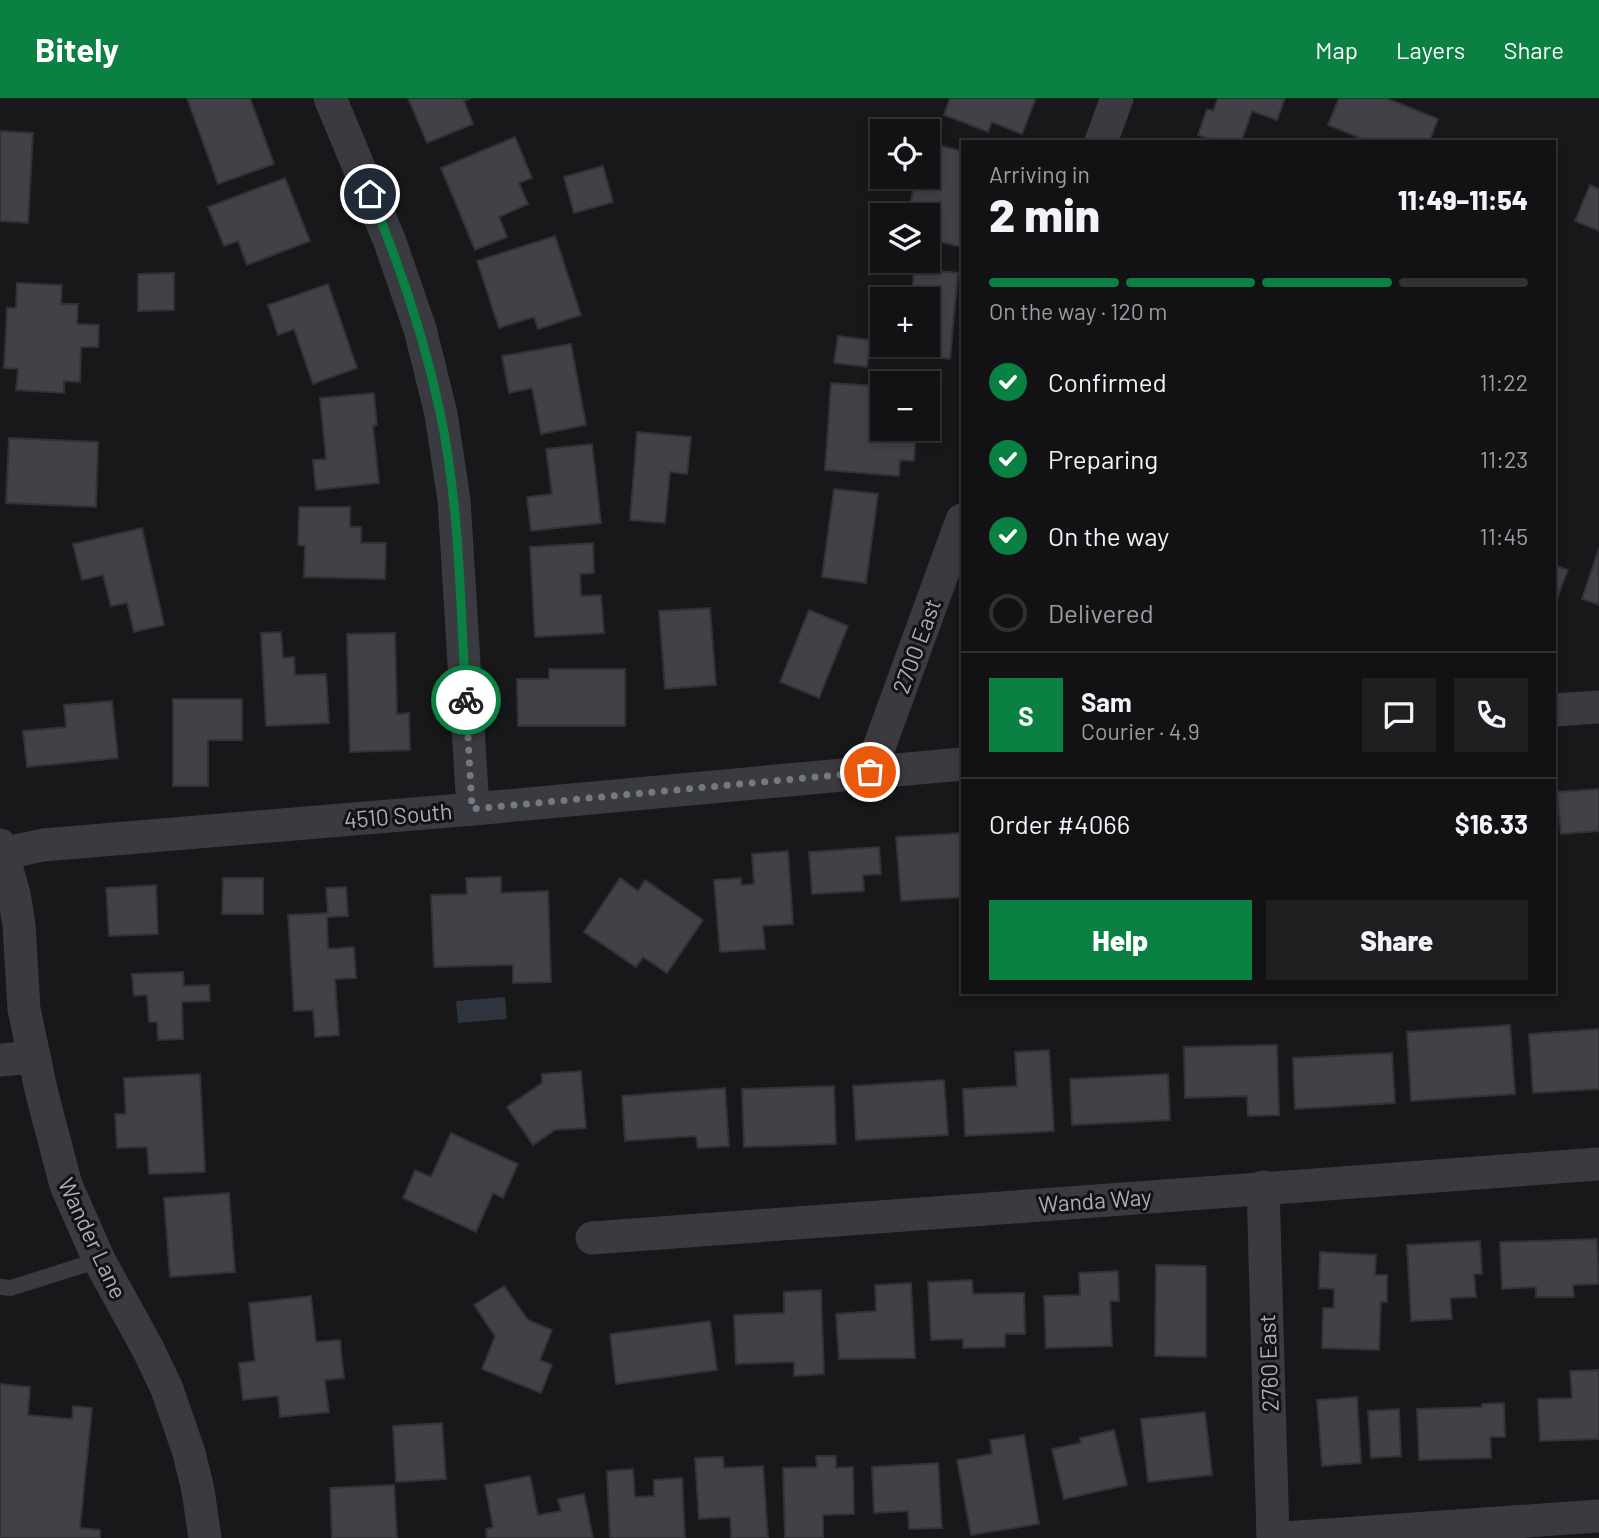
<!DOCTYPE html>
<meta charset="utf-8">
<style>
:root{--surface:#121113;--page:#1f1f21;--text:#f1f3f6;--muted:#9c9da0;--line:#313133;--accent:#0b8043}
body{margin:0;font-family:Barlow,sans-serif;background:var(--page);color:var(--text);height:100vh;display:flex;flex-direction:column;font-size:26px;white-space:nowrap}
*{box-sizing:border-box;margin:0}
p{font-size:23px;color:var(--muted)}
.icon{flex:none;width:38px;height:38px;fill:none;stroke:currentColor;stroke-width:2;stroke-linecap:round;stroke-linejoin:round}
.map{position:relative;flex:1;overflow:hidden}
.drawer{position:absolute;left:961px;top:42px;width:595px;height:854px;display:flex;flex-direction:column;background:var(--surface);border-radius:0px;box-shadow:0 4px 10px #0003,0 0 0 2px var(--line)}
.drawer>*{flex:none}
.tools{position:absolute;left:870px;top:21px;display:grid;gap:14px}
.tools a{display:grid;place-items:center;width:70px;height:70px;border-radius:0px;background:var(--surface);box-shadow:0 4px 10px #0003,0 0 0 2px var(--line);font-size:35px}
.pin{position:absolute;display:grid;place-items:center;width:60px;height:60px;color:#fff;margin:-30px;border:4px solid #fff;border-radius:50%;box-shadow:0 2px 7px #0007}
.courier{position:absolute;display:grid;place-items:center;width:70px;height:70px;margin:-35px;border:5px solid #0b8043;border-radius:50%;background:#fff;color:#222;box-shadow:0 2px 9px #0007}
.summary em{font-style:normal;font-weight:800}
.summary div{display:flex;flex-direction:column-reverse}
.summary{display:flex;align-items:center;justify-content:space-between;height:119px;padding:0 28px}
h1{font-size:46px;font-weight:800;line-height:52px}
.bar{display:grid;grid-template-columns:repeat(4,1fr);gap:10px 7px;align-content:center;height:84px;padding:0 28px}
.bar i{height:9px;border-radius:5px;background:var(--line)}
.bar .active{background:var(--accent)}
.bar p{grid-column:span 4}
.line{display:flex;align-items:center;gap:18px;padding:0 28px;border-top:2px solid var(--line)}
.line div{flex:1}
.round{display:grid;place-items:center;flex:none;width:74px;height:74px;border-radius:0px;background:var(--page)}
ol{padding:0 28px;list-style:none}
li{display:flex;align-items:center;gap:21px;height:77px}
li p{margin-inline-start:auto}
li .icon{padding:7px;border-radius:50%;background:var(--accent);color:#fff;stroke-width:4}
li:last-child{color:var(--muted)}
li i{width:38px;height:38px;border:4px solid var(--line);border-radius:50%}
.cta{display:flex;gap:14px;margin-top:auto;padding:14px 28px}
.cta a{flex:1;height:80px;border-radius:0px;background:var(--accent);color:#fff;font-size:28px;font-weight:800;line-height:80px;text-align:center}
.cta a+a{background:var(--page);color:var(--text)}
header{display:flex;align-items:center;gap:42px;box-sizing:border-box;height:98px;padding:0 35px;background:var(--accent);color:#fff}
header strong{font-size:33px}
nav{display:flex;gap:38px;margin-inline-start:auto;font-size:24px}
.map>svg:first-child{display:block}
</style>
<header>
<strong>Bitely</strong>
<nav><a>Map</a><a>Layers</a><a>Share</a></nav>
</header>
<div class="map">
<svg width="1599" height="1440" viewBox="0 0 1599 1440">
<rect width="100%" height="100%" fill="#181719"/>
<polygon fill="#2d343e" points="505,899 507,921 458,925 456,903"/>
<g fill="#424147" stroke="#323136" stroke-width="2">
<polygon points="187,0 250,0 274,66 218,86"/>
<polygon points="408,0 471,0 464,3 473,26 427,45"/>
<polygon points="950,0 1036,0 1022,36 992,24 988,34 944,17"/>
<polygon points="1218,0 1285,0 1277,22 1252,13 1241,44 1217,44 1198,37 1207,11 1213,13"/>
<polygon points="1339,0 1386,0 1438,21 1429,44 1370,44 1328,27"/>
<polygon points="0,33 33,35 28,125 0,123"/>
<polygon points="515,39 532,80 519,85 528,106 499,119 507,139 475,152 441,70"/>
<polygon points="933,46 962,53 962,149 928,141 928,117 908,117 916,79 928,79 928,64 929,64"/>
<polygon points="603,68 613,104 574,115 564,79"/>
<polygon points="285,80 310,143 247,167 238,143 224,148 208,109"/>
<polygon points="1590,87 1599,91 1599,133 1575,123"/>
<polygon points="555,138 581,217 538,231 534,219 499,230 477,163"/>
<polygon points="914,171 958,175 950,261 906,256 907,247 928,247 928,201 912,201"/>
<polygon points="174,175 174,212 138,213 138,176"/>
<polygon points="17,185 62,187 61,206 78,206 77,226 99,227 98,249 81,249 80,284 64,283 64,295 16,292 18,271 4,270 7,210 16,210"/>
<polygon points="328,186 357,270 313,286 294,231 278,237 268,207"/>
<polygon points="838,238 870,242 867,269 834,265"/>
<polygon points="571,246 586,327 541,336 532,290 509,295 502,258"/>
<polygon points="831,285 876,288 875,307 882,308 882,331 916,331 914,363 900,362 899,378 825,372"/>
<polygon points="374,295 377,327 373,328 379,385 316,392 313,362 326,361 320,300"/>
<polygon points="637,334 691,339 687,376 670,374 665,425 630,422"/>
<polygon points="9,340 98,344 96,409 6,405"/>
<polygon points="592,346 601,425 531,433 527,399 552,396 546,351"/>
<polygon points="834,391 878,396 866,485 822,479"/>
<polygon points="299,409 350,409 350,429 361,429 361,445 386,445 385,481 304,479 305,448 298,447"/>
<polygon points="142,430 164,527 134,534 127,505 111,508 103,477 82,482 73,446"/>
<polygon points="593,445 594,475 580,476 581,498 601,497 604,535 535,539 530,449"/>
<polygon points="1599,450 1599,507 1582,501"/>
<polygon points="1554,467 1568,472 1554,508"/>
<polygon points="710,510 716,587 665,591 659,513"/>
<polygon points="809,512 848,528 819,600 780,584"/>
<polygon points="281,534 283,560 294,559 295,577 326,576 329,625 266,628 261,535"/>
<polygon points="395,535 397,616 409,615 410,652 350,654 347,536"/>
<polygon points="549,571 625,571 625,628 518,628 517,581 549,581"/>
<polygon points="173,601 242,601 242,642 208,642 208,688 173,688"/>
<polygon points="112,603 118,660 27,669 23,633 66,629 64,607"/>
<polygon points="1599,691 1599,733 1561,736 1557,694"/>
<polygon points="962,735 962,799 901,803 896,739"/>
<polygon points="879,749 881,776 863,777 864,793 812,796 809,754"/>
<polygon points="788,753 793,826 763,828 765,851 720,854 714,782 741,780 741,787 754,786 752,756"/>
<polygon points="501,779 501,795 548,793 551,884 513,885 513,867 434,869 431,797 467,796 466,780"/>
<polygon points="223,780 263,780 263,816 222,816"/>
<polygon points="620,780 638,793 645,782 703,822 667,875 643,859 636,869 584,834"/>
<polygon points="156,787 158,836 109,838 106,790"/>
<polygon points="346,789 348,818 327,819 328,851 354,849 356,880 335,881 339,937 315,939 313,912 294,913 288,817 328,815 326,790"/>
<polygon points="183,874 184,888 209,887 210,903 182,904 183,941 158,942 157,924 149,924 147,897 134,898 132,876"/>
<polygon points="1510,927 1515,996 1411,1003 1407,934"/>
<polygon points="1599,931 1599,991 1533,995 1529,936"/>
<polygon points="1277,947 1279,1017 1248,1018 1247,998 1185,1000 1184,949"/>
<polygon points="1049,952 1054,1033 965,1038 963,991 1017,988 1015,954"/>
<polygon points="1392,955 1395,1005 1295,1011 1293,960"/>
<polygon points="581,973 586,1030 555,1032 533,1047 507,1009 542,985 542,976"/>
<polygon points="200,976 205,1074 149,1076 147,1049 117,1050 115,1016 126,1016 124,980"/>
<polygon points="1168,976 1170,1022 1072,1027 1070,981"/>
<polygon points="944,982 948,1037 856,1042 853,988"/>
<polygon points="834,988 836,1046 744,1049 742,991"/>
<polygon points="725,990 729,1048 698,1050 696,1038 625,1043 622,998"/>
<polygon points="451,1035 518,1066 503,1100 493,1095 476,1134 403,1100 415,1072 431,1079"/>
<polygon points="229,1095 235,1174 170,1179 164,1100"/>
<polygon points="1597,1141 1599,1186 1573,1187 1574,1199 1536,1199 1536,1189 1502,1191 1500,1144"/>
<polygon points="1480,1143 1482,1176 1474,1176 1476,1199 1450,1200 1452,1221 1411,1223 1407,1147"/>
<polygon points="1320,1154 1376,1157 1375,1177 1387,1177 1387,1204 1381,1204 1379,1252 1322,1250 1323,1210 1334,1210 1334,1191 1319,1190"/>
<polygon points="1156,1167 1206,1168 1206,1259 1155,1258"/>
<polygon points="1118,1173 1119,1203 1110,1203 1112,1248 1046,1250 1044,1198 1080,1197 1079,1175"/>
<polygon points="972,1182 973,1196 1024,1195 1025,1236 1005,1236 1005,1249 963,1250 963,1241 931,1242 928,1184"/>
<polygon points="911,1185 915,1260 839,1261 836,1216 876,1213 875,1187"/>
<polygon points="504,1188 528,1222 552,1232 540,1262 552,1267 541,1295 482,1271 495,1238 474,1207"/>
<polygon points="821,1192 824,1276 794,1278 794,1264 736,1266 734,1217 784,1215 784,1194"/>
<polygon points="311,1198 316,1244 340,1242 344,1280 325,1282 329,1314 280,1319 278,1298 243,1302 239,1265 255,1263 249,1205"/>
<polygon points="710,1223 717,1272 616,1286 610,1236"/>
<polygon points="1599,1272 1599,1341 1540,1343 1538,1301 1572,1300 1570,1273"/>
<polygon points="0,1286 30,1289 28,1317 72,1321 73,1308 92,1310 80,1430 100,1432 100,1440 0,1440"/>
<polygon points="1357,1299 1361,1365 1322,1368 1317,1302"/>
<polygon points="1504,1305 1505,1339 1490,1339 1491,1360 1419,1362 1417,1311 1482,1309 1482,1306"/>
<polygon points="1399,1311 1401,1358 1371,1360 1368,1313"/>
<polygon points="1205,1314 1212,1377 1148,1384 1141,1321"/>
<polygon points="442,1325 446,1381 396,1384 393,1328"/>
<polygon points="1114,1332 1127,1387 1064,1401 1052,1351 1081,1345 1080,1340"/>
<polygon points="1024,1337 1039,1426 971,1437 957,1362 992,1356 990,1342"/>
<polygon points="816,1358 836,1358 836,1370 853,1369 854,1416 823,1417 823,1440 785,1440 783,1370 817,1369"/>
<polygon points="723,1359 724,1370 763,1368 768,1440 731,1440 730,1419 699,1421 695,1360"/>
<polygon points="938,1365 942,1430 909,1431 908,1413 874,1415 872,1369"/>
<polygon points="633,1371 635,1399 654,1398 654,1382 682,1380 685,1440 610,1440 607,1373"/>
<polygon points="530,1378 538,1417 561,1413 558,1401 584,1396 593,1440 487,1440 486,1431 493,1429 485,1387"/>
<polygon points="394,1387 397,1440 332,1440 330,1390"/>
</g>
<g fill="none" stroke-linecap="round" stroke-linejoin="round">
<polyline stroke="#3a3a41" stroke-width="16" points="0,1189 11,1190 99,1162"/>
<g stroke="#3a3a41" stroke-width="33">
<polyline points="330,0 390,144 420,231 441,316 454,402 473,711"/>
<polyline points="1101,44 1117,0"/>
<polyline points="1554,612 1599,609"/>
<polyline points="870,674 962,422"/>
<polyline points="0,747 14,796 19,827 24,911 42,996 66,1087 99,1162 148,1251 167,1291 189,1355 198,1392 205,1440"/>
<polyline points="2,756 43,747 473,711 962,666"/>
<polyline points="0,962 34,959"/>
<polyline points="1263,1089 1273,1440"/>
<polyline points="592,1140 1599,1066"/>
<polyline points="1285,1440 1599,1418"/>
</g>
</g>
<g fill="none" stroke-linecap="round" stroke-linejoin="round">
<polyline stroke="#767882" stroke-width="7" stroke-dasharray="0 12.6" points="466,602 472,711 870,674"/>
<path stroke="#0b8043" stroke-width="9" d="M370,96c30,71 54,143 70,218 20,94 20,192 26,288"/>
</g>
<g text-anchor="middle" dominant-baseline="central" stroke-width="6" stroke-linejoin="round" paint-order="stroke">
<g font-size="23" fill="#a9acba" stroke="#131215">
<text transform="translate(916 548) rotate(-70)">2700 East</text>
<text transform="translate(398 717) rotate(-5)">4510 South</text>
<text transform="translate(1095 1102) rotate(-4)">Wanda Way</text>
<text transform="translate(93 1140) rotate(65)">Wander Lane</text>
<text transform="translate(1268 1265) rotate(-92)">2760 East</text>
</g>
</g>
</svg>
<div class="tools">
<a><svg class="icon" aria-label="locate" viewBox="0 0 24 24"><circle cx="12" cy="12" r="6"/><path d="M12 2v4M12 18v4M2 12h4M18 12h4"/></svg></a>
<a><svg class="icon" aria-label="layers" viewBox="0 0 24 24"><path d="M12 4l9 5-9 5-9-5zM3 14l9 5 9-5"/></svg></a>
<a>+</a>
<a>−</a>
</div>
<div class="pin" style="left:870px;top:674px;background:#ea580c"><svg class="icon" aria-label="bag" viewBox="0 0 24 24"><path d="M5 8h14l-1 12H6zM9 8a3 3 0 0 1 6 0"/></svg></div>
<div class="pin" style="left:370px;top:96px;background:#1f2937"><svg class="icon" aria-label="home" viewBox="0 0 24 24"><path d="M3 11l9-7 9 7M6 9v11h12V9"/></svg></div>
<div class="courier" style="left:466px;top:602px"><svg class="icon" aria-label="bike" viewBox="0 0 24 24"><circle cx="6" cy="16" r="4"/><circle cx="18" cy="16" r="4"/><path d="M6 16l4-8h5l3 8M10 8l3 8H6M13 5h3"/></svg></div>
<section class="drawer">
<div class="summary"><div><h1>2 min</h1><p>Arriving in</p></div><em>11:49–11:54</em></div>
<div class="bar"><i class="active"></i><i class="active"></i><i class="active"></i><i></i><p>On the way · 120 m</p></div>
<ol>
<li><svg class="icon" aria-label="check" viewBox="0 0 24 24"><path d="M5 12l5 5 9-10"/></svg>Confirmed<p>11:22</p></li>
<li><svg class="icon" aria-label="check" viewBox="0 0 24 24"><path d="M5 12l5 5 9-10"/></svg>Preparing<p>11:23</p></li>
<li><svg class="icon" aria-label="check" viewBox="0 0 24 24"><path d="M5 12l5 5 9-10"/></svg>On the way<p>11:45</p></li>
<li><i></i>Delivered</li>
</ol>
<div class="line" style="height:126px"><b class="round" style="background:var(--accent);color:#fff">S</b><div><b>Sam</b><p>Courier · 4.9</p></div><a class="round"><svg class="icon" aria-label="chat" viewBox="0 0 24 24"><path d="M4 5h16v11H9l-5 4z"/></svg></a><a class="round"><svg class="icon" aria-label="phone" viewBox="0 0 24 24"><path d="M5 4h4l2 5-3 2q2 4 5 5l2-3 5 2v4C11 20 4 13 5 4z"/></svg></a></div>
<div class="line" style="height:91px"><div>Order #4066</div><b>$16.33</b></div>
<div class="cta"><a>Help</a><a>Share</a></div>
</section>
</div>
